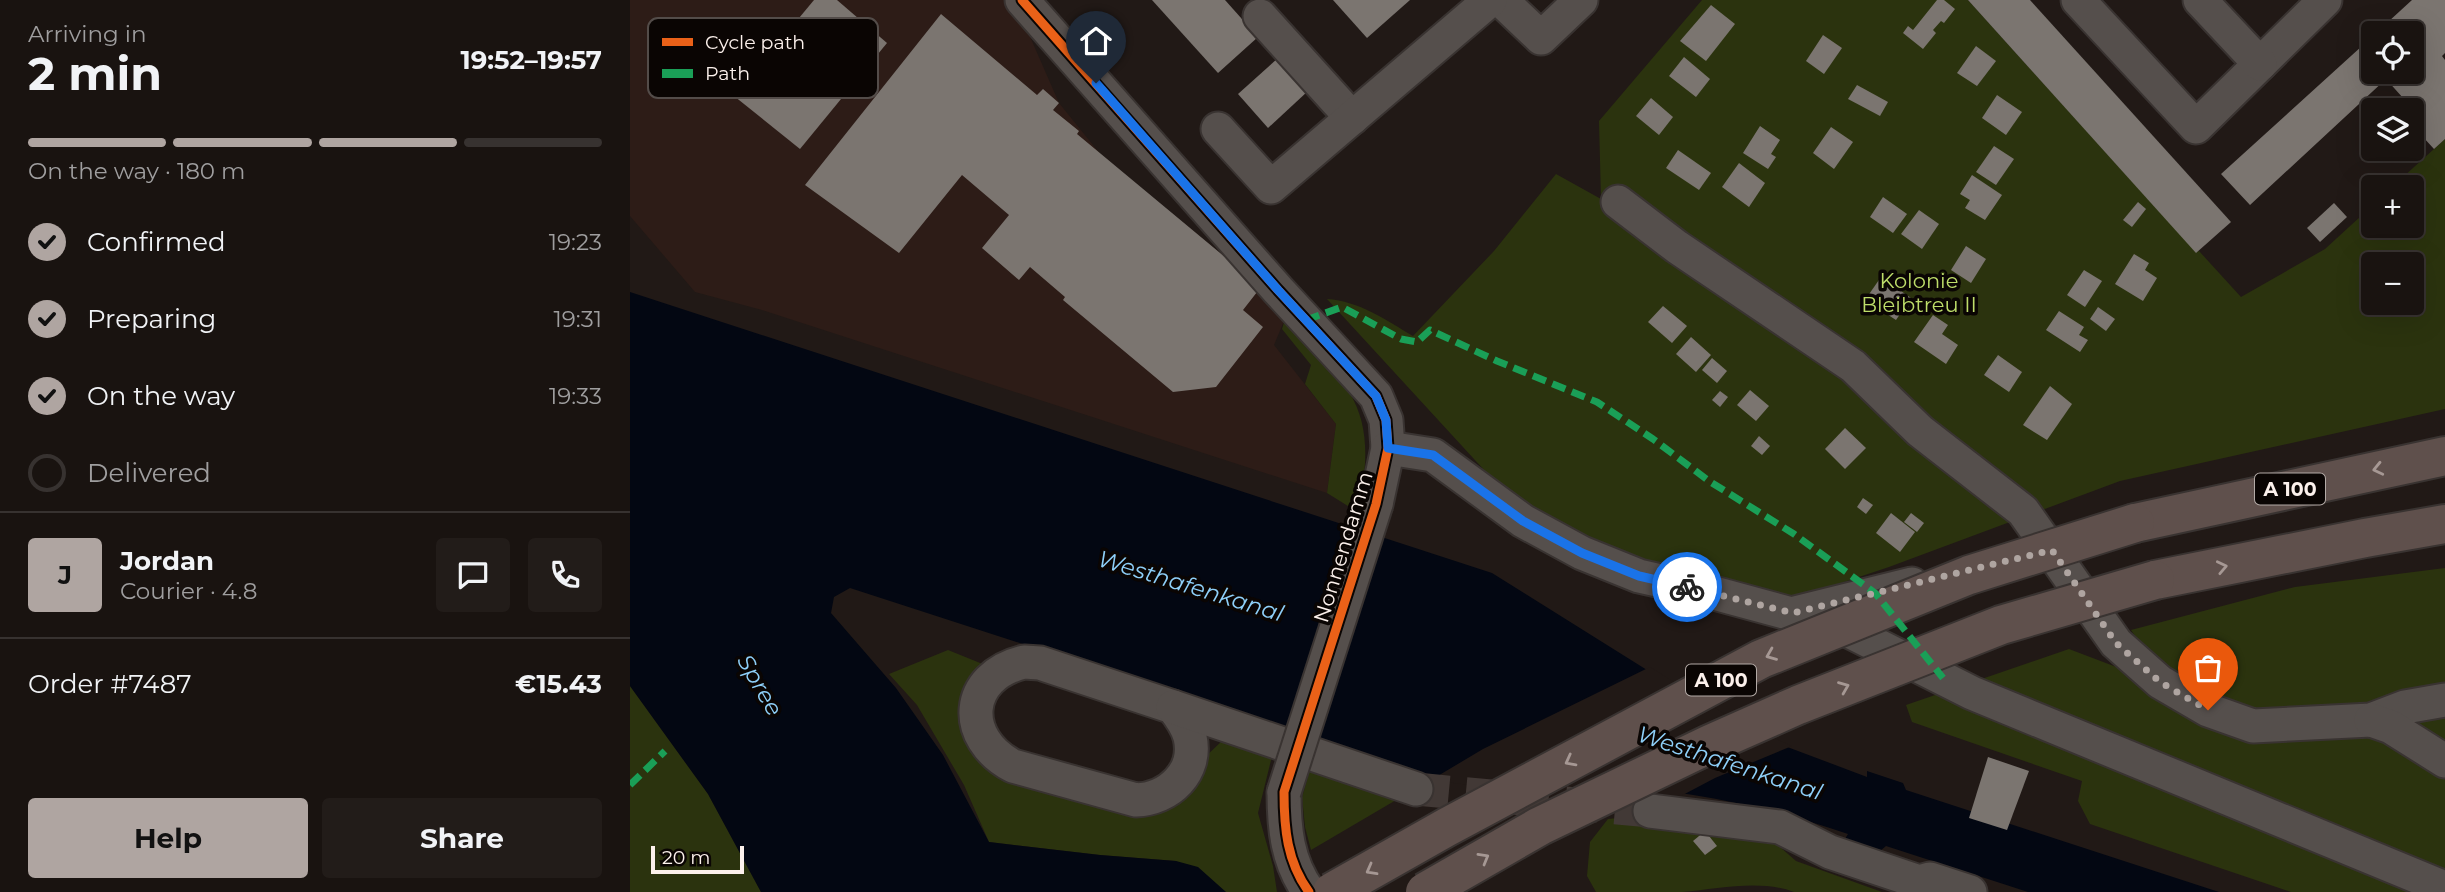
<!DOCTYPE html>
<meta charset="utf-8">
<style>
:root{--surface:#191310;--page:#221c19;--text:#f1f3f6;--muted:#9f9e9f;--line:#373230;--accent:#afa5a1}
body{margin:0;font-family:Montserrat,sans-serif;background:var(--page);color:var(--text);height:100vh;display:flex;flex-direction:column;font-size:26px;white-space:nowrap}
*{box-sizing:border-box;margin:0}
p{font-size:23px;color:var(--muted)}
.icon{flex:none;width:38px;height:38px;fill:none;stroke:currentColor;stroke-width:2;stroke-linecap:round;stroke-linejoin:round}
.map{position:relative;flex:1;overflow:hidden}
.side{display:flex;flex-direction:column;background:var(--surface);width:630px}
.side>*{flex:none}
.tools{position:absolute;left:1731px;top:21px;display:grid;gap:14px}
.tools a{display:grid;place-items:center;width:63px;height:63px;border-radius:7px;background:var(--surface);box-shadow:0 7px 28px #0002,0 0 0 2px var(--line);font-size:35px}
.scale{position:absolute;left:21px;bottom:18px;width:93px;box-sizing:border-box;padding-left:7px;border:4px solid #fcf1ec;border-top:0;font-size:19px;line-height:24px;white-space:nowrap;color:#fcf1ec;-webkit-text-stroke:5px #0a0503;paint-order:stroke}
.pin{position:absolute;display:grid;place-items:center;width:60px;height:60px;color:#fff;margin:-72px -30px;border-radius:50% 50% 50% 0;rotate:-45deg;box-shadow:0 0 7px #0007}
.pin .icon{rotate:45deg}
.courier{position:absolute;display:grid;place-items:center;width:70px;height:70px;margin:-35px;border:5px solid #1a73e8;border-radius:50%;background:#fff;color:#222;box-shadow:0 2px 9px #0007}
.headline em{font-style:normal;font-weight:700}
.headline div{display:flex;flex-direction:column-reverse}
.headline{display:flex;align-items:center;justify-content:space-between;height:119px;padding:0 28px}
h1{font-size:46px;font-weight:700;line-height:52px}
.bar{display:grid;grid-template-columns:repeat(4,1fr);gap:10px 7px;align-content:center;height:84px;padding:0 28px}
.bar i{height:9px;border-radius:5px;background:var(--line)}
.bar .selected{background:var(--accent)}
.bar p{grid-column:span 4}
.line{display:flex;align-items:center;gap:18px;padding:0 28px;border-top:2px solid var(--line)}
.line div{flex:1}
.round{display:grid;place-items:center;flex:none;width:74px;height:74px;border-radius:7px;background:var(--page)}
ol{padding:0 28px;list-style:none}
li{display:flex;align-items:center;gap:21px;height:77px}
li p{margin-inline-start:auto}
li .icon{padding:7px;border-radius:50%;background:var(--accent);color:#111;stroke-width:4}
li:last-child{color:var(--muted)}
li i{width:38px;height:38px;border:4px solid var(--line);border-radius:50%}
.cta{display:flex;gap:14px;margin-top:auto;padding:14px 28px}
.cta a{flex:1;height:80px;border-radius:7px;background:var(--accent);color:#111;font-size:28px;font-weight:700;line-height:80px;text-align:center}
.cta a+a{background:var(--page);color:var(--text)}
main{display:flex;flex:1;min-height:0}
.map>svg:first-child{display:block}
</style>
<main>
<section class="side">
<div class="headline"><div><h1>2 min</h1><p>Arriving in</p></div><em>19:52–19:57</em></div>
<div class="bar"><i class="selected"></i><i class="selected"></i><i class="selected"></i><i></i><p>On the way · 180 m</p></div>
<ol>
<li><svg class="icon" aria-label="check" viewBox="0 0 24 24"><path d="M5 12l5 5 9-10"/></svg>Confirmed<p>19:23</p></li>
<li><svg class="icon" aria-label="check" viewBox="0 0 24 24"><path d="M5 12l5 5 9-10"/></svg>Preparing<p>19:31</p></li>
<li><svg class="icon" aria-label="check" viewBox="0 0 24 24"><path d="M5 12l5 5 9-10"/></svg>On the way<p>19:33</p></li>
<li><i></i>Delivered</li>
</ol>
<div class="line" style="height:126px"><b class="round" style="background:var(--accent);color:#111">J</b><div><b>Jordan</b><p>Courier · 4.8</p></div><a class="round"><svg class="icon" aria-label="chat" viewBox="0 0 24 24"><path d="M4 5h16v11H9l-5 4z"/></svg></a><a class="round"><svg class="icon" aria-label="phone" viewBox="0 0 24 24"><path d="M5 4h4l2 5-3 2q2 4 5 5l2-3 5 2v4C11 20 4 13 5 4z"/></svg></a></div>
<div class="line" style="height:91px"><div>Order #7487</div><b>€15.43</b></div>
<div class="cta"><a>Help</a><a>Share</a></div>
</section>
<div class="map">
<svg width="1815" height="892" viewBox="0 0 1815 892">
<rect width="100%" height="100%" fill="#211916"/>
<polygon fill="#2d1c17" points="0,0 384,0 429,103 471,155 631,287 657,314 644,345 706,424 697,493 132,310 65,292 0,216"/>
<g fill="#2b330e" fill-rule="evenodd">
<path d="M1072,0h266l228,252 3,-1 42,46 84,-48 48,-44v21h39v-39h-20l53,-48v270l-325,72 -231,86 -105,35 -193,-57 -104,-65 -2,-9 -158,-172c32,2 59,21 86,37l81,-85 62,-77 45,25 -2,-78zM1743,264h39v39h-39z"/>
<path d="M655,319l64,73c22,34 19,81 7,119l-29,-18 9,-69 -31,-40 6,-19 -29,-36z"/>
<polygon points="1815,568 1815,892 1661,892 1460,824 1448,801 1452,781 1282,722 1276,705 1439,649 1510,676 1521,660 1501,630 1665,587"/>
<polygon points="318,650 360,667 344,746 508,808 573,759 594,739 645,744 628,813 643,866 647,892 596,892 546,861 470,855 359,842 334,785 287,705 259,674"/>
<polygon points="0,686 78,794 131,892 0,892"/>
<polygon points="683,760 778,793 681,850 675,827 672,797"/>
<path d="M998,817l24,2 119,20 25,22 86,31h-88c-35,-13 -75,-3 -112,0 -28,0 -58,0 -86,0l-9,-16 3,-34 18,-23z"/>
</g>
<path fill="#030712" d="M0,292l862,281 222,139 55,28 98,37v-6l36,12 3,7 313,102h-191l-142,-46 -6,5 -35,-12 3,-5c-79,-27 -162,-44 -246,-50 -53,-4 -107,-4 -161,-6l-14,-3 -577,-187 -16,9 -3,16 65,75 47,67 46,87 111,13 76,6 22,6 28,25h-465l-53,-98 -78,-108z"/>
<polygon fill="#211916" points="1020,667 1106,721 1162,746 1085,778 1049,797 973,787 831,784 801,780 853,749"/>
<g fill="#7b7570">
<polygon points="184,0 207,0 257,43 170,149 104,96"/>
<polygon points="522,0 595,0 628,37 588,73"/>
<polygon points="703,0 780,0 737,38"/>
<polygon points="1307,0 1314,0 1325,9 1314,23 1311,21 1303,30 1306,33 1293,49 1273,33 1278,26 1283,30"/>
<polygon points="1338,0 1400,0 1601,222 1566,253"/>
<polygon points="1782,0 1815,0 1815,53 1812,56 1815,60 1815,139 1804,149 1782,125 1782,108 1756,79 1620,205 1591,174 1743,36 1743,72 1782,72 1782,33 1746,33"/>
<polygon points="1081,5 1105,24 1076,61 1050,41"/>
<polygon points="311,14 407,95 413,89 429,103 423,110 449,131 447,134 631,287 613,310 633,327 586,387 543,392 433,300 435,297 400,267 389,280 352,248 379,215 332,175 269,253 175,185"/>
<polygon points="1193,35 1212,48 1194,74 1176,61"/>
<polygon points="1346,46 1366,61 1347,86 1327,73"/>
<polygon points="1054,57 1080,79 1066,97 1039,76"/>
<polygon points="648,58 678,91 638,128 608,94"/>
<polygon points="1227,85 1258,102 1250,116 1218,99"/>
<polygon points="1367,95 1392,112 1376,135 1352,118"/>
<polygon points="1021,98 1043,117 1029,135 1006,116"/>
<polygon points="1130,126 1150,140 1141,154 1146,157 1138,169 1113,153"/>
<polygon points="1201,127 1223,142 1204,169 1183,153"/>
<polygon points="1364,146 1384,159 1366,185 1346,172"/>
<polygon points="1048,150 1081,173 1069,190 1036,168"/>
<polygon points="1109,163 1135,183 1119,207 1092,187"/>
<polygon points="1342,175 1372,195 1355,220 1335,208 1340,200 1330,194"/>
<polygon points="1253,197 1277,214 1263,233 1240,217"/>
<polygon points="1508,202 1516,209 1502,227 1493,220"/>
<polygon points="1704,203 1717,217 1690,242 1677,228"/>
<polygon points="1289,210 1309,224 1292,249 1271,234"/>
<polygon points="1336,246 1356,259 1341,283 1321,270"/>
<polygon points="1504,254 1519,263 1515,270 1527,278 1513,301 1485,284"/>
<polygon points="1454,270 1472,281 1455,307 1437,295"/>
<polygon points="1251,277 1281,298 1266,320 1235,300"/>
<polygon points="1033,306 1057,326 1042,343 1018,322"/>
<polygon points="1468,307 1485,319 1476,331 1460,319"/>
<polygon points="1429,311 1454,327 1449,335 1458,340 1450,352 1416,330"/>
<polygon points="1303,315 1318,325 1312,334 1328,345 1316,364 1284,342"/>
<polygon points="1061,337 1081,355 1066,372 1046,354"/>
<polygon points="1368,355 1392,372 1379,392 1354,375"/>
<polygon points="1082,358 1097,371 1087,383 1072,370"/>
<polygon points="1420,386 1442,404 1417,440 1393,425"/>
<polygon points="1120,390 1139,406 1126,421 1107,405"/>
<polygon points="1090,391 1098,397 1090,407 1082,400"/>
<polygon points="1215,428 1236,448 1215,469 1195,449"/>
<polygon points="1129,436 1140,446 1132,455 1121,446"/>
<polygon points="1233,498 1243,505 1236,514 1227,507"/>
<polygon points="1261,513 1285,532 1270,552 1246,533"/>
<polygon points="1281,513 1294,523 1287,532 1274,522"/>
<polygon points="1358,757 1399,771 1377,830 1339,818"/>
<polygon points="1075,831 1087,846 1075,855 1063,841"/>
</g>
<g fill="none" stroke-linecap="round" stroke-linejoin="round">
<polyline stroke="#423936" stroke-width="33" stroke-dasharray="33 17" stroke-linecap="butt" points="786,789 1020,811"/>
<g stroke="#393331" stroke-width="37">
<g id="minor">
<polyline points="392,0 648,290 746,396 756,420 758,448 746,504"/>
<polyline points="871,0 911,38 951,0"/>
<polyline points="1448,0 1566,127 1695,0"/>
<polyline points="1570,0 1630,64"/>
<polyline points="630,16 722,118"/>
<polyline points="588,129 641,187 860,0"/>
<polyline points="988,202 1047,247 1223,366 1290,431 1393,511 1486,643 1530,682 1578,710 1623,726 1741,720 1775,707 1815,700"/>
<polyline points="758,448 803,455 893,521 952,553 1009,576 1084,593 1213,628 1342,693 1815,888"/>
<polyline points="1165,613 1282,584"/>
<path d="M394,662l16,1 133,44c7,9 14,18 17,30 8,35 -21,62 -54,63l-123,-34c-53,-28 -49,-90 11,-104z"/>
<polyline points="543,707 786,789"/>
<polyline points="1741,720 1761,727 1815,761"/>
<path d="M654,792c0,36 3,70 25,100"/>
<polyline points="1020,811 1150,827 1200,852 1289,882 1300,879 1340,892"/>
</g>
</g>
<g stroke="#393331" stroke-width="42">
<g id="highway">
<polyline points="1505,523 1815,456"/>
<polyline points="1525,580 1735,538 1815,524"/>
</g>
</g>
<use href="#minor" stroke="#554f4c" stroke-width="33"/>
<use href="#highway" stroke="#5f504c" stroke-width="38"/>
<g stroke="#393331" stroke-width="37" stroke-linecap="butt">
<polyline id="minor-bridge" points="654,792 746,504"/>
</g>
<g stroke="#393331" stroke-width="42" stroke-linecap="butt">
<g id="highway-bridge">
<polyline points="702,892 817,827 1131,659 1339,575 1505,523"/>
<polyline points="795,892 910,826 1080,744 1168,705 1371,625 1525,580"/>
</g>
</g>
<use href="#minor-bridge" stroke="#554f4c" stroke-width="33"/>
<use href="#highway-bridge" stroke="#5f504c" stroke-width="38"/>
<g stroke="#1a9f57" stroke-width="7" stroke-dasharray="14 7" stroke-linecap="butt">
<polyline points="676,320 712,307 771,339 787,342 800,330 867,361 967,402 1023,439 1079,481 1164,534 1245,593 1313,678"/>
<polyline points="0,785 35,751"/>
</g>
<g stroke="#0a0503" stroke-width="13">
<path id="cycleway" d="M392,0l256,290 98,106 10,24 2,28 -12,56 -92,288c0,36 3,70 25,100"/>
</g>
<use href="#cycleway" stroke="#ea6118" stroke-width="9"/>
</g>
<defs><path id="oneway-chevron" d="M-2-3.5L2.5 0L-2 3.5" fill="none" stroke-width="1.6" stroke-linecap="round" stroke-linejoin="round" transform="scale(1.75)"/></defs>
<g stroke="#a69894">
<use href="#oneway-chevron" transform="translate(1748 469) rotate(167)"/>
<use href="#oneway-chevron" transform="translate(1592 567) rotate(-12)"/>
<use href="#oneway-chevron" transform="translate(1141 655) rotate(158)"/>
<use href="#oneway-chevron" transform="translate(1214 687) rotate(-22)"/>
<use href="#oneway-chevron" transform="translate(940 761) rotate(152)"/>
<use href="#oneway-chevron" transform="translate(854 858) rotate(-30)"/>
<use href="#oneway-chevron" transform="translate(741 870) rotate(151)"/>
</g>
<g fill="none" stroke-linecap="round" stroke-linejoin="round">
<polyline stroke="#afa5a1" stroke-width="7" stroke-dasharray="0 12.6" points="1057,587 1163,613 1422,550 1486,643 1530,682 1578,710"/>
<polyline stroke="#1a73e8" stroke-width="9" points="466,83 648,290 746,396 756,420 758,448 803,455 893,521 952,553 1009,576 1057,587"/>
</g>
<g text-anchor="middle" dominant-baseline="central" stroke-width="7" stroke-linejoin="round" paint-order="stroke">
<g fill="#0a0503" stroke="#b3aaa6" stroke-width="2">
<rect x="1625" y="473.5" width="70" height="31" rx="5"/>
<rect x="1056" y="664.5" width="70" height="31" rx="5"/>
</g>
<g font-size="19" font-weight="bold" fill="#fcf1ec">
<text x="1660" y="489">A 100</text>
<text x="1091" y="680">A 100</text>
</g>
<g font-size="21" fill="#bedd6a" stroke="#0a0503">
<text x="1289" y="280">Kolonie<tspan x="1289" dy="24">Bleibtreu II</tspan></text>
</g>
<g font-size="21" fill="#fcf1ec" stroke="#0a0503">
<text transform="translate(713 547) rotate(-73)">Nonnendamm</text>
</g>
<g font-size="23" font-style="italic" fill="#8ecff8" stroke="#0a0503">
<text transform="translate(561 586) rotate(17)">Westhafenkanal</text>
<text transform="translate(130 685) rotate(60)">Spree</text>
<text transform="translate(1100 763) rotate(18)">Westhafenkanal</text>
</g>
</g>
<rect x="18" y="18" width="230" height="80" rx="10" fill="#0a0503" stroke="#534c49" stroke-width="2"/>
<rect x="32" y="38" width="31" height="8" fill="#ea6118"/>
<rect x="32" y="69" width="31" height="9" fill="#1a9f57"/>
<g font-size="19" fill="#fcf1ec">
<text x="75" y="49">Cycle path</text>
<text x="75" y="80">Path</text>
</g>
</svg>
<div class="tools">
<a><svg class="icon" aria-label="locate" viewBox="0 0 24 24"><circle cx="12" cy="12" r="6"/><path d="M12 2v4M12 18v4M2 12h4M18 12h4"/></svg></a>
<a><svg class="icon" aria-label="layers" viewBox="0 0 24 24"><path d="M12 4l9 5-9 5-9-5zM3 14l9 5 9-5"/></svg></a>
<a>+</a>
<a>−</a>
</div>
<div class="scale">20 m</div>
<div class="pin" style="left:1578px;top:710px;background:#ea580c"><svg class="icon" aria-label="bag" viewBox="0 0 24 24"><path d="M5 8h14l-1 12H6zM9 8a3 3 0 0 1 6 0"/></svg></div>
<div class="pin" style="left:466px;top:83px;background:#1f2937"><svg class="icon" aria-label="home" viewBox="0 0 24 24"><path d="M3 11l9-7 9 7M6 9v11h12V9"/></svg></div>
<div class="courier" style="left:1057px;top:587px"><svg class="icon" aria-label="bike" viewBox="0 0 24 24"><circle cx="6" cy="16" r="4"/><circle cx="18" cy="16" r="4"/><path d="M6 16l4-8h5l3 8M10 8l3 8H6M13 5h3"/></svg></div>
</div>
</main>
